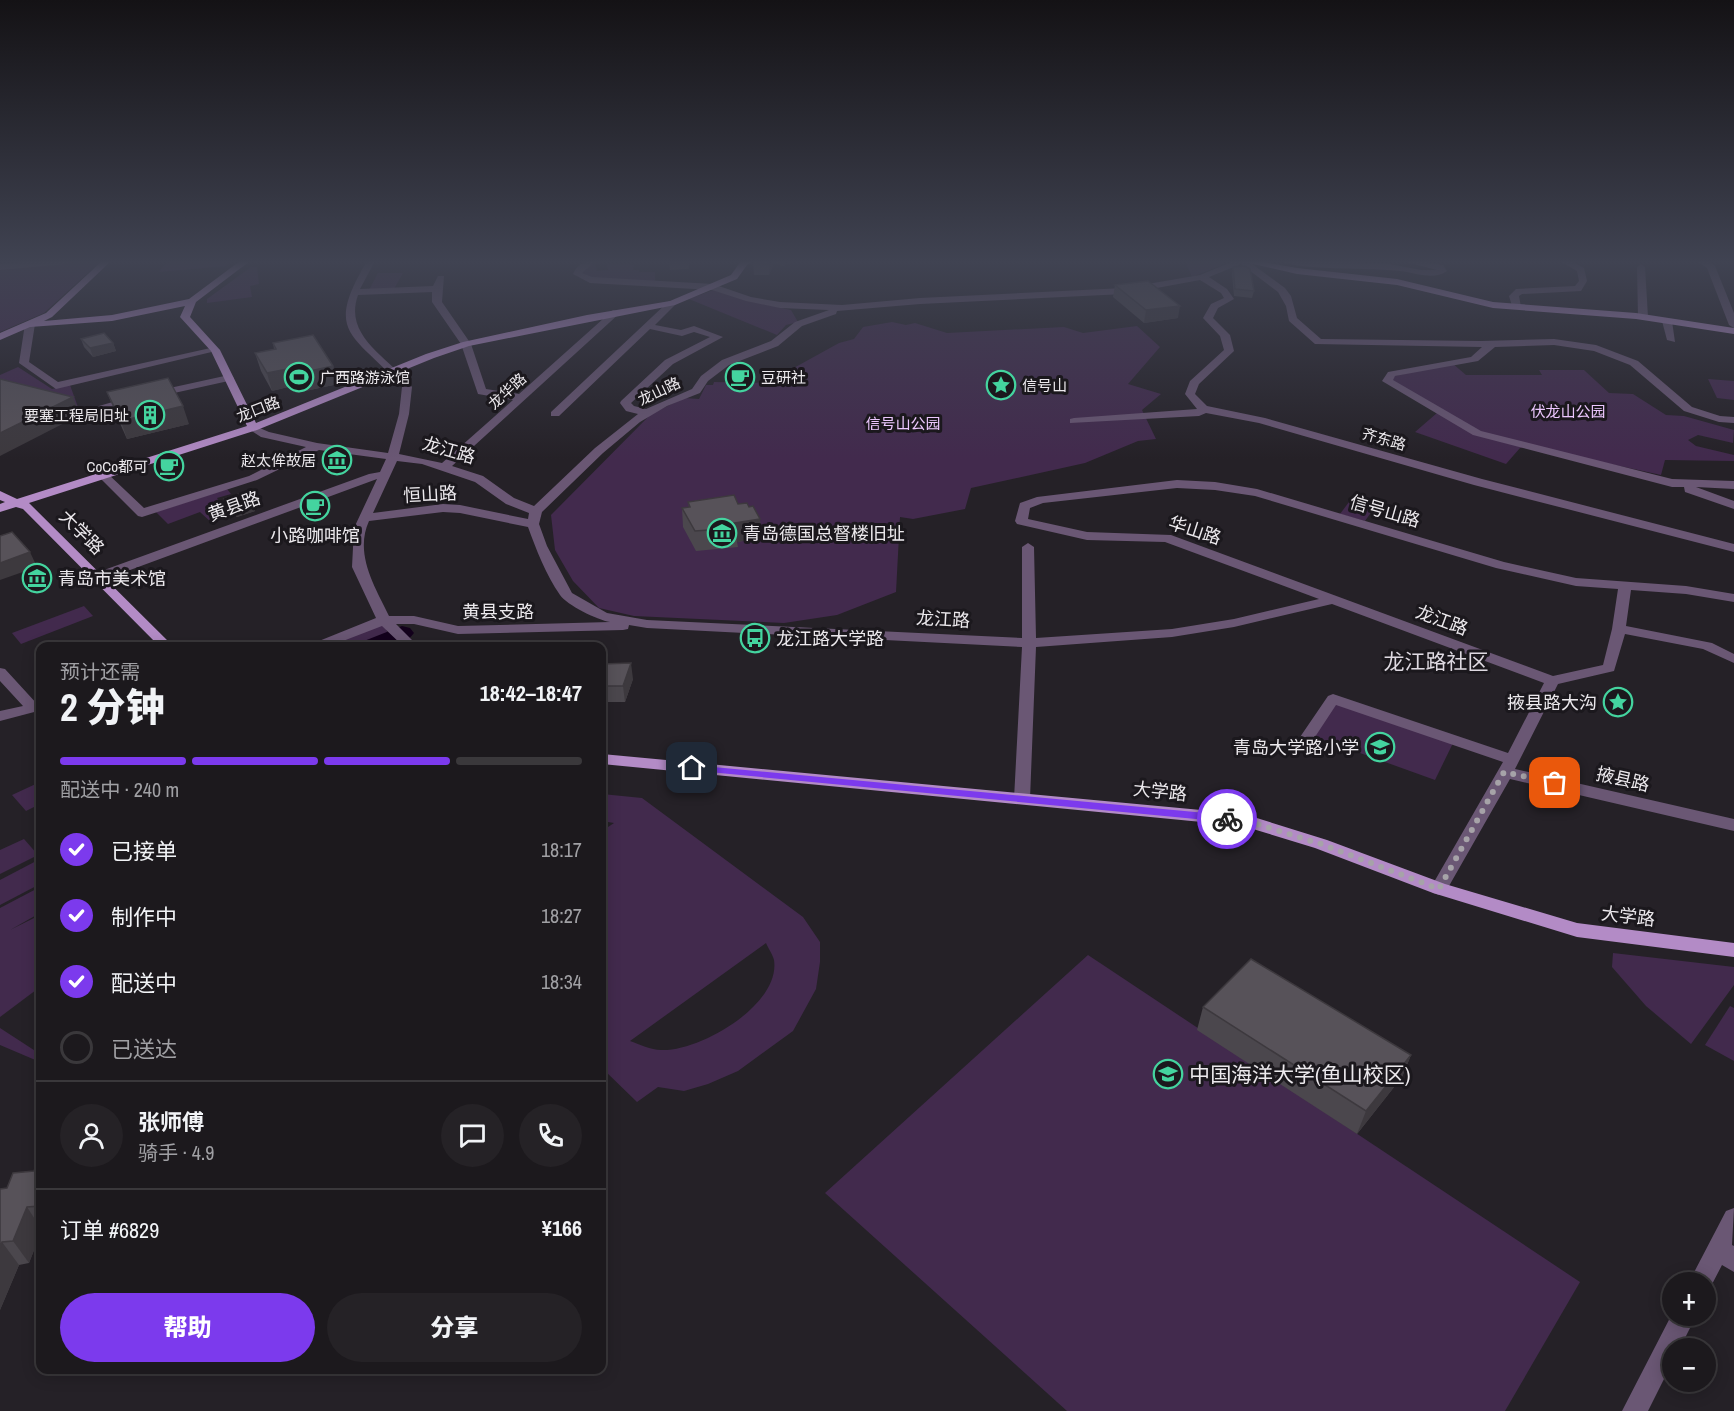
<!DOCTYPE html>
<html lang="zh">
<meta charset="utf-8">
<style>
:root{--surface:#1c191d;--page:#252226;--text:#f1f3f6;--muted:#a0a0a4;--line:#3a383b;--accent:#7c3aed}
body{margin:0;font-family:"Archivo Narrow","Noto Sans SC",sans-serif;background:var(--page);color:var(--text);height:100vh;display:flex;flex-direction:column;font-size:22px;white-space:nowrap}
*{box-sizing:border-box;margin:0}
p{font-size:20px;color:var(--muted)}
.icon{flex:none;width:33px;height:33px;fill:none;stroke:currentColor;stroke-width:2;stroke-linecap:round;stroke-linejoin:round}
.map{position:relative;flex:1;overflow:hidden}
.sheet{position:absolute;left:36px;top:642px;width:570px;height:732px;display:flex;flex-direction:column;background:var(--surface);border-radius:12px;box-shadow:0 3px 15px #0003,0 0 0 2px var(--line)}
.sheet>*{flex:none}
.tools{position:absolute;left:1662px;top:1272px;display:grid;gap:12px}
.tools a{display:grid;place-items:center;width:54px;height:54px;border-radius:50%;background:var(--surface);box-shadow:0 3px 15px #0003,0 0 0 2px var(--line);font-size:30px}
.pin{position:absolute;display:grid;place-items:center;width:51px;height:51px;color:#fff;margin:-26px;border-radius:12px;box-shadow:0 3px 9px #0006}
.courier{position:absolute;display:grid;place-items:center;width:60px;height:60px;margin:-30px;border:4px solid #7c3aed;border-radius:50%;background:#fff;color:#222;box-shadow:0 2px 8px #0007}
.head em{font-style:normal;font-weight:800}
.head div{display:flex;flex-direction:column-reverse}
.head{display:flex;align-items:center;justify-content:space-between;height:102px;padding:0 24px}
h1{font-size:39px;font-weight:800;line-height:45px}
.bar{display:grid;grid-template-columns:repeat(4,1fr);gap:9px 6px;align-content:center;height:72px;padding:0 24px}
.bar i{height:8px;border-radius:4px;background:var(--line)}
.bar .current{background:var(--accent)}
.bar p{grid-column:span 4}
.line{display:flex;align-items:center;gap:15px;padding:0 24px;border-top:2px solid var(--line)}
.line div{flex:1}
.round{display:grid;place-items:center;flex:none;width:63px;height:63px;border-radius:32px;background:var(--page)}
ol{padding:0 24px;list-style:none}
li{display:flex;align-items:center;gap:18px;height:66px}
li p{margin-inline-start:auto}
li .icon{padding:6px;border-radius:50%;background:var(--accent);color:#fff;stroke-width:4}
li:last-child{color:var(--muted)}
li i{width:33px;height:33px;border:3px solid var(--line);border-radius:50%}
.cta{display:flex;gap:12px;margin-top:auto;padding:12px 24px}
.cta a{flex:1;height:69px;border-radius:36px;background:var(--accent);color:#fff;font-size:24px;font-weight:800;line-height:69px;text-align:center}
.cta a+a{background:var(--page);color:var(--text)}
.map>svg:first-child{display:block}
</style>
<div class="map">
<svg width="1734" height="1411" viewBox="0 0 1734 1411">
<rect width="100%" height="100%" fill="#252127"/>
<g fill="#422a4d" fill-rule="evenodd">
<polygon points="42,261 101,261 44,313 0,332 0,264"/>
<polygon points="168,261 231,261 226,266 159,272"/>
<polygon points="598,261 610,261 595,264 597,271 608,270 607,264 631,264 634,265 633,270 639,270 639,272 655,272 655,282 596,279 581,273 594,262"/>
<polygon points="1185,261 1221,261 1224,264 1192,277"/>
<polygon points="251,267 257,267 259,284 250,286 252,297 207,303 207,299"/>
<polygon points="378,273 403,273 394,289 369,290"/>
<polygon points="713,290 744,300 791,310 798,322 786,325 777,335 689,299"/>
<polygon points="892,322 906,325 915,323 947,333 1064,327 1083,333 1137,326 1160,347 1128,384 1161,394 1142,410 1156,439 1138,441 1085,463 971,488 965,509 913,519 900,517 896,592 837,615 784,623 634,616 599,608 573,581 555,550 551,515 651,414 684,398 699,399 706,385 713,385 714,382 755,383 772,380 839,343 854,339 863,327"/>
<polygon points="1452,363 1466,375 1542,375 1539,370 1584,370 1609,393 1633,394 1666,415 1684,416 1734,430 1733,443 1698,435 1688,440 1696,446 1734,455 1734,461 1665,460 1661,475 1528,446 1520,448 1506,464 1415,432 1437,413 1386,378"/>
<polygon points="18,367 52,389 70,385 79,410 0,391 0,375"/>
<polygon points="1708,379 1734,381 1734,400 1717,398"/>
<polygon points="227,489 231,494 217,498 222,505 207,510 219,521 212,523 200,512 168,524 156,512"/>
<polygon points="1352,498 1377,504 1365,521 1340,514"/>
<polygon points="84,606 93,616 21,644 12,633"/>
<polygon points="383,622 393,645 390,646 327,646"/>
<polygon points="1333,699 1454,741 1435,780 1310,735"/>
<polygon points="40,782 40,804 26,811 12,795"/>
<path d="M602,794l40,4 161,119 17,25v20l-4,27 -23,42 -55,40 -30,13 -24,7 -26,-4 -21,15 -35,-34v-237l12,-8 -12,-2zM766,943c2,5 7,12 8,17 7,45 -75,92 -113,90 -10,0 -22,-6 -31,-9z"/>
<polygon points="24,839 38,855 0,874 0,850"/>
<polygon points="40,859 40,884 0,905 0,880"/>
<polygon points="40,887 40,913 10,930 40,915 40,993 36,990 0,1017 0,908"/>
<polygon points="1613,953 1734,967 1734,985 1691,1044 1646,1006 1612,967"/>
<polygon points="1088,955 1580,1282 1505,1411 1067,1411 825,1193"/>
<polygon points="1730,1006 1734,1008 1734,1061 1705,1045"/>
<polygon points="0,1028 40,1054 40,1062 0,1045"/>
</g>
<g fill="none" stroke-linecap="round" stroke-linejoin="round">
<path fill="#13011c" fill-rule="evenodd" d="M402,626l8,2 4,5c-11,16 -36,15 -53,13l3,-5z"/>
<g fill="#6a5774" fill-rule="evenodd">
<polygon points="37,261 70,261 66,264 0,270 0,264"/>
<path d="M367,261h8l-15,28 73,-3 5,-10h6l-2,26 29,42 15,45 33,5 94,-84 8,2 -169,154 31,10 31,22 20,8 61,-58 43,-34 -12,-3 -6,-8 1,-2 44,-41 45,-23 -16,-5 -12,4 -32,-7 -91,87h-8v-4l118,-111 8,2 -22,22 26,5 13,-4 29,11 -50,27 -42,39 3,3 12,3 46,-20 9,-13 21,-16 49,-19 24,-19 34,-12 -49,-2 -34,-7 -34,-11 -122,-7 -17,-9c5,-11 12,-13 23,-13l-14,12 10,4 121,7 38,13 29,5 62,3 78,-7 204,-10 76,-13 34,-14h14l37,27 6,8 6,22 24,21 160,2 73,-2 42,6 42,16 54,46 28,9 14,1v6l-15,-1 -35,-11 -54,-46 -36,-14 -40,-6 -59,2 -17,14 -83,15 -2,4 88,51 191,48 62,2v8l-38,-2 38,14v8l-49,-17 -1,-5h-12l-199,-52 -91,-54 6,-9 83,-15 11,-10 -167,-3 -26,-23 -3,-15 -8,-14 -37,-28 -32,13 18,12 7,10 -16,9 -5,10 17,17 4,16 -35,33 -4,10 12,12 58,12 217,61 252,65v8l-260,-67 -215,-62 -53,-10 -7,3 -129,7v-4l4,-1 123,-9 -12,-15 5,-13 34,-31 -4,-14 -17,-18 8,-14 13,-6 -3,-5 -21,-13 -76,14 -204,10 -83,7 -1,3 -34,12 -24,20 -49,19 -21,16 -8,12 -33,13 -27,16 -37,31 -61,59 -3,12 8,22 25,47 35,20 40,7 375,18v-91l6,-4 6,4 2,91 136,-9 62,-10 85,-20 -154,-57 -78,-2 -70,-16 -2,-3 5,-18 17,-6 140,-17 38,2 42,7 247,73 72,16 110,8 48,8v8l-48,-8 -55,-4 -5,36 86,17 22,11v9l-31,-14 -78,-15 -11,37 -56,13 -43,85 219,50v12l-224,-52 -65,114 -6,2 -6,-2 -3,-4 73,-127 -167,-57 -25,38 -5,2 -8,-5 30,-44 5,-2 175,59 36,-70 -212,-79 -98,23 -62,10 -136,10 -6,152 -2,4h-12l-2,-4 8,-152 -375,-19 -18,-3 -1,4 -5,1 -165,4 -44,-10h-18l22,22h-15l-21,-20 -52,20h-18l2,-3 62,-25 -24,-51 2,-39 23,-49 -274,101h-10l-2,-3 2,-3 276,-100 11,-2 6,-13 -67,-9 -62,30 -115,37 -4,-1 -41,-41 2,-2h8l37,35 105,-32 57,-29 -45,-10 -14,-9 6,-3 16,7 48,11 71,10 11,-39 3,-27c-48,-54 -79,-52 -35,-126zM432,292v10l29,42 17,50 35,6 -71,63 -43,-9 10,-40 3,-27c-23,-30 -69,-50 -54,-92zM397,461l25,3 53,18 31,22 23,9 -1,6 -68,-14 -17,-1 -70,9zM1177,488l38,2 40,6 241,72 80,18 42,3 -6,40 -9,36 -50,11 -382,-141 -84,-3 -59,-13 2,-11 13,-5zM443,512l17,1 68,14c8,22 18,48 32,68 7,10 37,25 50,27l-152,4 -44,-10h-25c-14,-29 -35,-62 -20,-95z"/>
<path d="M1282,261l102,2 37,7h16l-35,-9h19l22,4 4,6c-11,8 -27,4 -40,1 -26,-5 -111,-1 -125,-11z"/>
<polygon points="1560,261 1571,261 1584,268 1587,281 1581,291 1522,294 1519,296 1521,307 1513,309 1509,296 1516,289 1575,286 1579,281 1577,271"/>
<polygon points="1697,261 1708,261 1715,266 1734,313 1734,328 1729,325 1707,268"/>
<polygon points="1641,264 1645,267 1648,317 1643,320 1638,317 1637,267"/>
<polygon points="1667,318 1672,321 1675,342 1667,340 1662,321"/>
<polygon points="30,321 35,324 29,362 58,382 215,347 220,350 56,389 19,363 25,324"/>
<polygon points="229,375 234,378 233,380 156,397 151,394 156,391"/>
<polygon points="130,397 134,398 134,402 97,411 92,408"/>
<polygon points="0,668 5,669 38,705 40,708 38,711 0,721 0,711 23,706 0,681"/>
<polygon points="1734,1208 1732,1245 1734,1246 1734,1272 1722,1265 1709,1290 1706,1291 1706,1282 1689,1282 1726,1211"/>
<polygon points="1672,1314 1696,1316 1680,1348 1672,1348 1672,1363 1648,1411 1622,1411"/>
</g>
<g fill="#b38bc6" fill-rule="evenodd">
<polygon points="102,261 111,261 52,317 44,321 112,315 189,299 240,261 250,261 196,302 190,317 220,350 256,423 426,354 463,342 587,315 670,301 731,275 741,261 753,261 747,265 737,279 675,305 469,346 434,358 257,430 29,503 173,646 159,646 23,509 16,507 0,512 0,504 5,502 0,500 0,491 17,499 247,426 211,351 180,317 185,306 112,321 30,327 0,340 0,333 46,313"/>
<polygon points="1240,261 1258,261 1297,268 1397,279 1493,302 1636,313 1734,328 1734,334 1636,319 1493,308 1397,285 1297,274"/>
<polygon points="602,754 1244,814 1327,840 1445,884 1577,923 1734,943 1734,957 1577,937 1433,893 1315,848 1243,826 602,764"/>
</g>
</g>
<g fill="#4b474d">
<polygon points="669,261 689,261 689,269 670,270"/>
<polygon points="754,261 794,261 783,266 774,263 769,275 754,275 753,263"/>
<polygon points="1233,267 1254,291 1252,298 1234,296 1232,274"/>
<polygon points="1115,285 1178,318 1144,323 1113,297"/>
<polygon points="81,339 113,343 116,351 93,357 84,347"/>
<polygon points="273,343 333,366 338,384 296,393 292,386 272,391 261,371 255,353 274,349"/>
<polygon points="107,392 189,424 127,439 114,410"/>
<polygon points="224,499 255,511 237,517 228,509"/>
<polygon points="688,502 738,504 749,507 760,519 761,538 737,542 738,547 696,551 683,527 682,508 689,507"/>
<polygon points="602,664 633,679 625,702 602,702"/>
<polygon points="1203,1007 1411,1055 1402,1077 1357,1134 1197,1030"/>
<polygon points="40,1155 40,1235 29,1263 19,1265 0,1310 0,1189 7,1188 34,1171"/>
</g>
<g fill="#3d393e">
<polygon points="770,261 774,261 774,263 769,275 769,264"/>
<polygon points="783,261 794,261 783,266"/>
<polygon points="1180,306 1178,318 1144,323 1146,310"/>
<polygon points="113,343 116,351 93,357 90,348"/>
<polygon points="333,366 338,384 296,393 291,375"/>
<polygon points="287,369 292,386 272,391 267,373"/>
<polygon points="73,397 80,415 0,456 0,433"/>
<polygon points="183,406 189,424 127,439 121,421"/>
<polygon points="252,501 255,511 237,517 234,508"/>
<polygon points="760,519 761,538 737,542 736,528 734,523"/>
<polygon points="30,552 37,567 0,580 0,563"/>
<polygon points="631,663 633,679 625,702 623,686"/>
<polygon points="1411,1055 1402,1077 1357,1134 1366,1111"/>
<polygon points="27,1207 40,1227 40,1235 29,1263 13,1241"/>
<polygon points="2,1242 19,1265 0,1310 0,1248"/>
</g>
<g fill="#575259" stroke="#3d393e" stroke-width="1.5">
<polygon points="754,261 770,261 769,264 753,263"/>
<polygon points="1245,266 1250,269 1254,291 1235,289 1233,267"/>
<polygon points="1148,281 1180,306 1146,310 1115,285"/>
<polygon points="104,333 113,343 90,348 81,339"/>
<polygon points="313,335 333,366 291,375 287,369 267,373 255,353 276,349 273,343"/>
<polygon points="168,378 183,406 121,421 107,392"/>
<polygon points="0,379 73,397 0,433"/>
<polygon points="242,493 252,501 234,508 224,499"/>
<polygon points="734,495 738,504 747,503 749,507 753,506 760,519 734,523 736,528 695,531 682,508 690,507 688,502"/>
<polygon points="12,532 30,552 0,563 0,536"/>
<polygon points="631,663 623,686 602,686 602,664"/>
<polygon points="1251,959 1411,1055 1366,1111 1203,1007"/>
<polygon points="40,1155 40,1206 27,1207 13,1241 2,1242 0,1248 0,1189 7,1188 13,1173 34,1171"/>
</g>
<linearGradient id="sky" x2="0" y2="1"><stop stop-color="#141215"/><stop offset="0.57" stop-color="#404352"/><stop offset="1" stop-color="#404352" stop-opacity="0"/></linearGradient>
<rect width="1734" height="459" fill="url(#sky)"/>
<polygon fill="#7c3aed" points="692,765 1227,815 1232,819 1227,822 688,770 688,766"/>
<g fill="none" stroke-linecap="round" stroke-linejoin="round">
<polyline stroke="#a6a3a8" stroke-width="6" stroke-dasharray="0 10.8" points="1227,819 1244,820 1321,844 1439,889 1504,772 1555,783"/>
</g>
<defs>
<g id="stadium-ring" transform="scale(1.5)"><circle r="9.5" fill="#1b181d" stroke="#44d49f" stroke-width="1.5"/><path d="M0-5a6.5 5 0 1 0 0 10a6.5 5 0 1 0 0-10ZM-3.5-1.8h7v3.6h-7Z" fill="#44d49f"/></g>
<g id="cafe-ring" transform="scale(1.5)"><circle r="9.5" fill="#1b181d" stroke="#44d49f" stroke-width="1.5"/><path d="M-5.5-4.5H6V0H3Q3 3.5 0 3.5H-2.5Q-5.5 3.5-5.5 0ZM3-3.2v2h1.7v-2ZM-6 4.5H4V6H-6Z" fill="#44d49f"/></g>
<g id="sight-ring" transform="scale(1.5)"><circle r="9.5" fill="#1b181d" stroke="#44d49f" stroke-width="1.5"/><path d="M0-6L1.8-2.2L6-1.7L2.9 1.2L3.7 5.4L0 3.3L-3.7 5.4L-2.9 1.2L-6-1.7L-1.8-2.2Z" fill="#44d49f"/></g>
<g id="building-ring" transform="scale(1.5)"><circle r="9.5" fill="#1b181d" stroke="#44d49f" stroke-width="1.5"/><path d="M-4-6H4V6H1V3H-1V6H-4ZM-2.5-4.3h1.7v1.8h-1.7ZM.8-4.3h1.7v1.8H.8ZM-2.5-1h1.7V.8h-1.7ZM.8-1h1.7V.8H.8Z" fill="#44d49f"/></g>
<g id="museum-ring" transform="scale(1.5)"><circle r="9.5" fill="#1b181d" stroke="#44d49f" stroke-width="1.5"/><path d="M0-6L6-3V-2H-6V-3ZM-5-1h2V3h-2ZM-1-1h2V3h-2ZM3-1h2V3H3ZM-6 4H6V6H-6Z" fill="#44d49f"/></g>
<g id="bus-ring" transform="scale(1.5)"><circle r="9.5" fill="#1b181d" stroke="#44d49f" stroke-width="1.5"/><path d="M-5-6H5V4H4V6H2V4H-2V6H-4V4H-5ZM-3.5-4V0h7V-4ZM-3.5 1.2v1.5H-2V1.2ZM2 1.2v1.5H3.5V1.2Z" fill="#44d49f"/></g>
<g id="school-ring" transform="scale(1.5)"><circle r="9.5" fill="#1b181d" stroke="#44d49f" stroke-width="1.5"/><path d="M0-5L7-2L0 1L-7-2ZM-4 1L0 2.5L4 1V4Q0 6-4 4Z" fill="#44d49f"/></g>
<g id="university-ring" transform="scale(1.5)"><circle r="9.5" fill="#1b181d" stroke="#44d49f" stroke-width="1.5"/><path d="M0-5L7-2L0 1L-7-2ZM-4 1L0 2.5L4 1V4Q0 6-4 4Z" fill="#44d49f"/></g>
</defs>
<g fill-rule="evenodd">
<use href="#stadium-ring" x="299" y="377"/>
<use href="#cafe-ring" x="740" y="377"/>
<use href="#sight-ring" x="1001" y="385"/>
<use href="#building-ring" x="150" y="415"/>
<use href="#museum-ring" x="337" y="460"/>
<use href="#cafe-ring" x="169" y="466"/>
<use href="#cafe-ring" x="315" y="506"/>
<use href="#museum-ring" x="722" y="533"/>
<use href="#museum-ring" x="37" y="578"/>
<use href="#bus-ring" x="755" y="638"/>
<use href="#sight-ring" x="1618" y="702"/>
<use href="#school-ring" x="1380" y="747"/>
<use href="#university-ring" x="1168" y="1074"/>
</g>
<g text-anchor="middle" dominant-baseline="central" stroke-width="6" stroke-linejoin="round" paint-order="stroke">
<g font-size="15" fill="#ece9ed" stroke="#1b181d" text-anchor="start">
<text x="320" y="377">广西路游泳馆</text>
<text x="761" y="377">豆研社</text>
<text x="1022" y="385">信号山</text>
<text x="129" y="415" text-anchor="end">要塞工程局旧址</text>
<text x="316" y="460" text-anchor="end">赵太侔故居</text>
<text x="148" y="466" text-anchor="end">CoCo都可</text>
</g>
<g font-size="15" fill="#ece9ed" stroke="#1b181d">
<text transform="translate(507 391) rotate(-42)">龙华路</text>
<text transform="translate(659 391) rotate(-25)">龙山路</text>
<text transform="translate(258 409) rotate(-21)">龙口路</text>
<text transform="translate(1384 439) rotate(16)">齐东路</text>
</g>
<g font-size="15" fill="#ecc7fe" stroke="#1b181d">
<text x="1568" y="411">伏龙山公园</text>
<text x="903" y="423">信号山公园</text>
</g>
<g font-size="18" fill="#ece9ed" stroke="#1b181d">
<text transform="translate(449 450) rotate(16)">龙江路</text>
<text transform="translate(430 494) rotate(-3)">恒山路</text>
<text transform="translate(234 506) rotate(-20)">黄县路</text>
<text transform="translate(1385 511) rotate(16)">信号山路</text>
<text transform="translate(1195 530) rotate(18)">华山路</text>
<text transform="translate(82 532) rotate(45)">大学路</text>
<text x="498" y="611">黄县支路</text>
<text transform="translate(943 619) rotate(3)">龙江路</text>
<text transform="translate(1442 620) rotate(20)">龙江路</text>
<text transform="translate(1623 779) rotate(13)">掖县路</text>
<text transform="translate(1160 791) rotate(6)">大学路</text>
<text transform="translate(1628 916) rotate(7)">大学路</text>
</g>
<g font-size="18" fill="#ece9ed" stroke="#1b181d" text-anchor="start">
<text x="743" y="533">青岛德国总督楼旧址</text>
<text x="315" y="535" text-anchor="middle">小路咖啡馆</text>
<text x="58" y="578">青岛市美术馆</text>
<text x="776" y="638">龙江路大学路</text>
<text x="1597" y="702" text-anchor="end">掖县路大沟</text>
<text x="1359" y="747" text-anchor="end">青岛大学路小学</text>
</g>
<g font-size="21" fill="#ded9e1" stroke="#1b181d">
<text x="1436" y="661">龙江路社区</text>
</g>
<g font-size="21" fill="#ece9ed" stroke="#1b181d" text-anchor="start">
<text x="1189" y="1074">中国海洋大学(鱼山校区)</text>
</g>
</g>
</svg>
<div class="tools">
<a>+</a>
<a>−</a>
</div>
<div class="pin" style="left:1555px;top:783px;background:#ea580c"><svg class="icon" aria-label="bag" viewBox="0 0 24 24"><path d="M5 8h14l-1 12H6zM9 8a3 3 0 0 1 6 0"/></svg></div>
<div class="pin" style="left:692px;top:768px;background:#1f2937"><svg class="icon" aria-label="home" viewBox="0 0 24 24"><path d="M3 11l9-7 9 7M6 9v11h12V9"/></svg></div>
<div class="courier" style="left:1227px;top:819px"><svg class="icon" aria-label="bike" viewBox="0 0 24 24"><circle cx="6" cy="16" r="4"/><circle cx="18" cy="16" r="4"/><path d="M6 16l4-8h5l3 8M10 8l3 8H6M13 5h3"/></svg></div>
<section class="sheet">
<div class="head"><div><h1>2 分钟</h1><p>预计还需</p></div><em>18:42–18:47</em></div>
<div class="bar"><i class="current"></i><i class="current"></i><i class="current"></i><i></i><p>配送中 · 240 m</p></div>
<ol>
<li><svg class="icon" aria-label="check" viewBox="0 0 24 24"><path d="M5 12l5 5 9-10"/></svg>已接单<p>18:17</p></li>
<li><svg class="icon" aria-label="check" viewBox="0 0 24 24"><path d="M5 12l5 5 9-10"/></svg>制作中<p>18:27</p></li>
<li><svg class="icon" aria-label="check" viewBox="0 0 24 24"><path d="M5 12l5 5 9-10"/></svg>配送中<p>18:34</p></li>
<li><i></i>已送达</li>
</ol>
<div class="line" style="height:108px"><a class="round"><svg class="icon" aria-label="person" viewBox="0 0 24 24"><circle cx="12" cy="8" r="4"/><path d="M4 21q1-7 8-7t8 7"/></svg></a><div><b>张师傅</b><p>骑手 · 4.9</p></div><a class="round"><svg class="icon" aria-label="chat" viewBox="0 0 24 24"><path d="M4 5h16v11H9l-5 4z"/></svg></a><a class="round"><svg class="icon" aria-label="phone" viewBox="0 0 24 24"><path d="M5 4h4l2 5-3 2q2 4 5 5l2-3 5 2v4C11 20 4 13 5 4z"/></svg></a></div>
<div class="line" style="height:78px"><div>订单 #6829</div><b>¥166</b></div>
<div class="cta"><a>帮助</a><a>分享</a></div>
</section>
</div>
